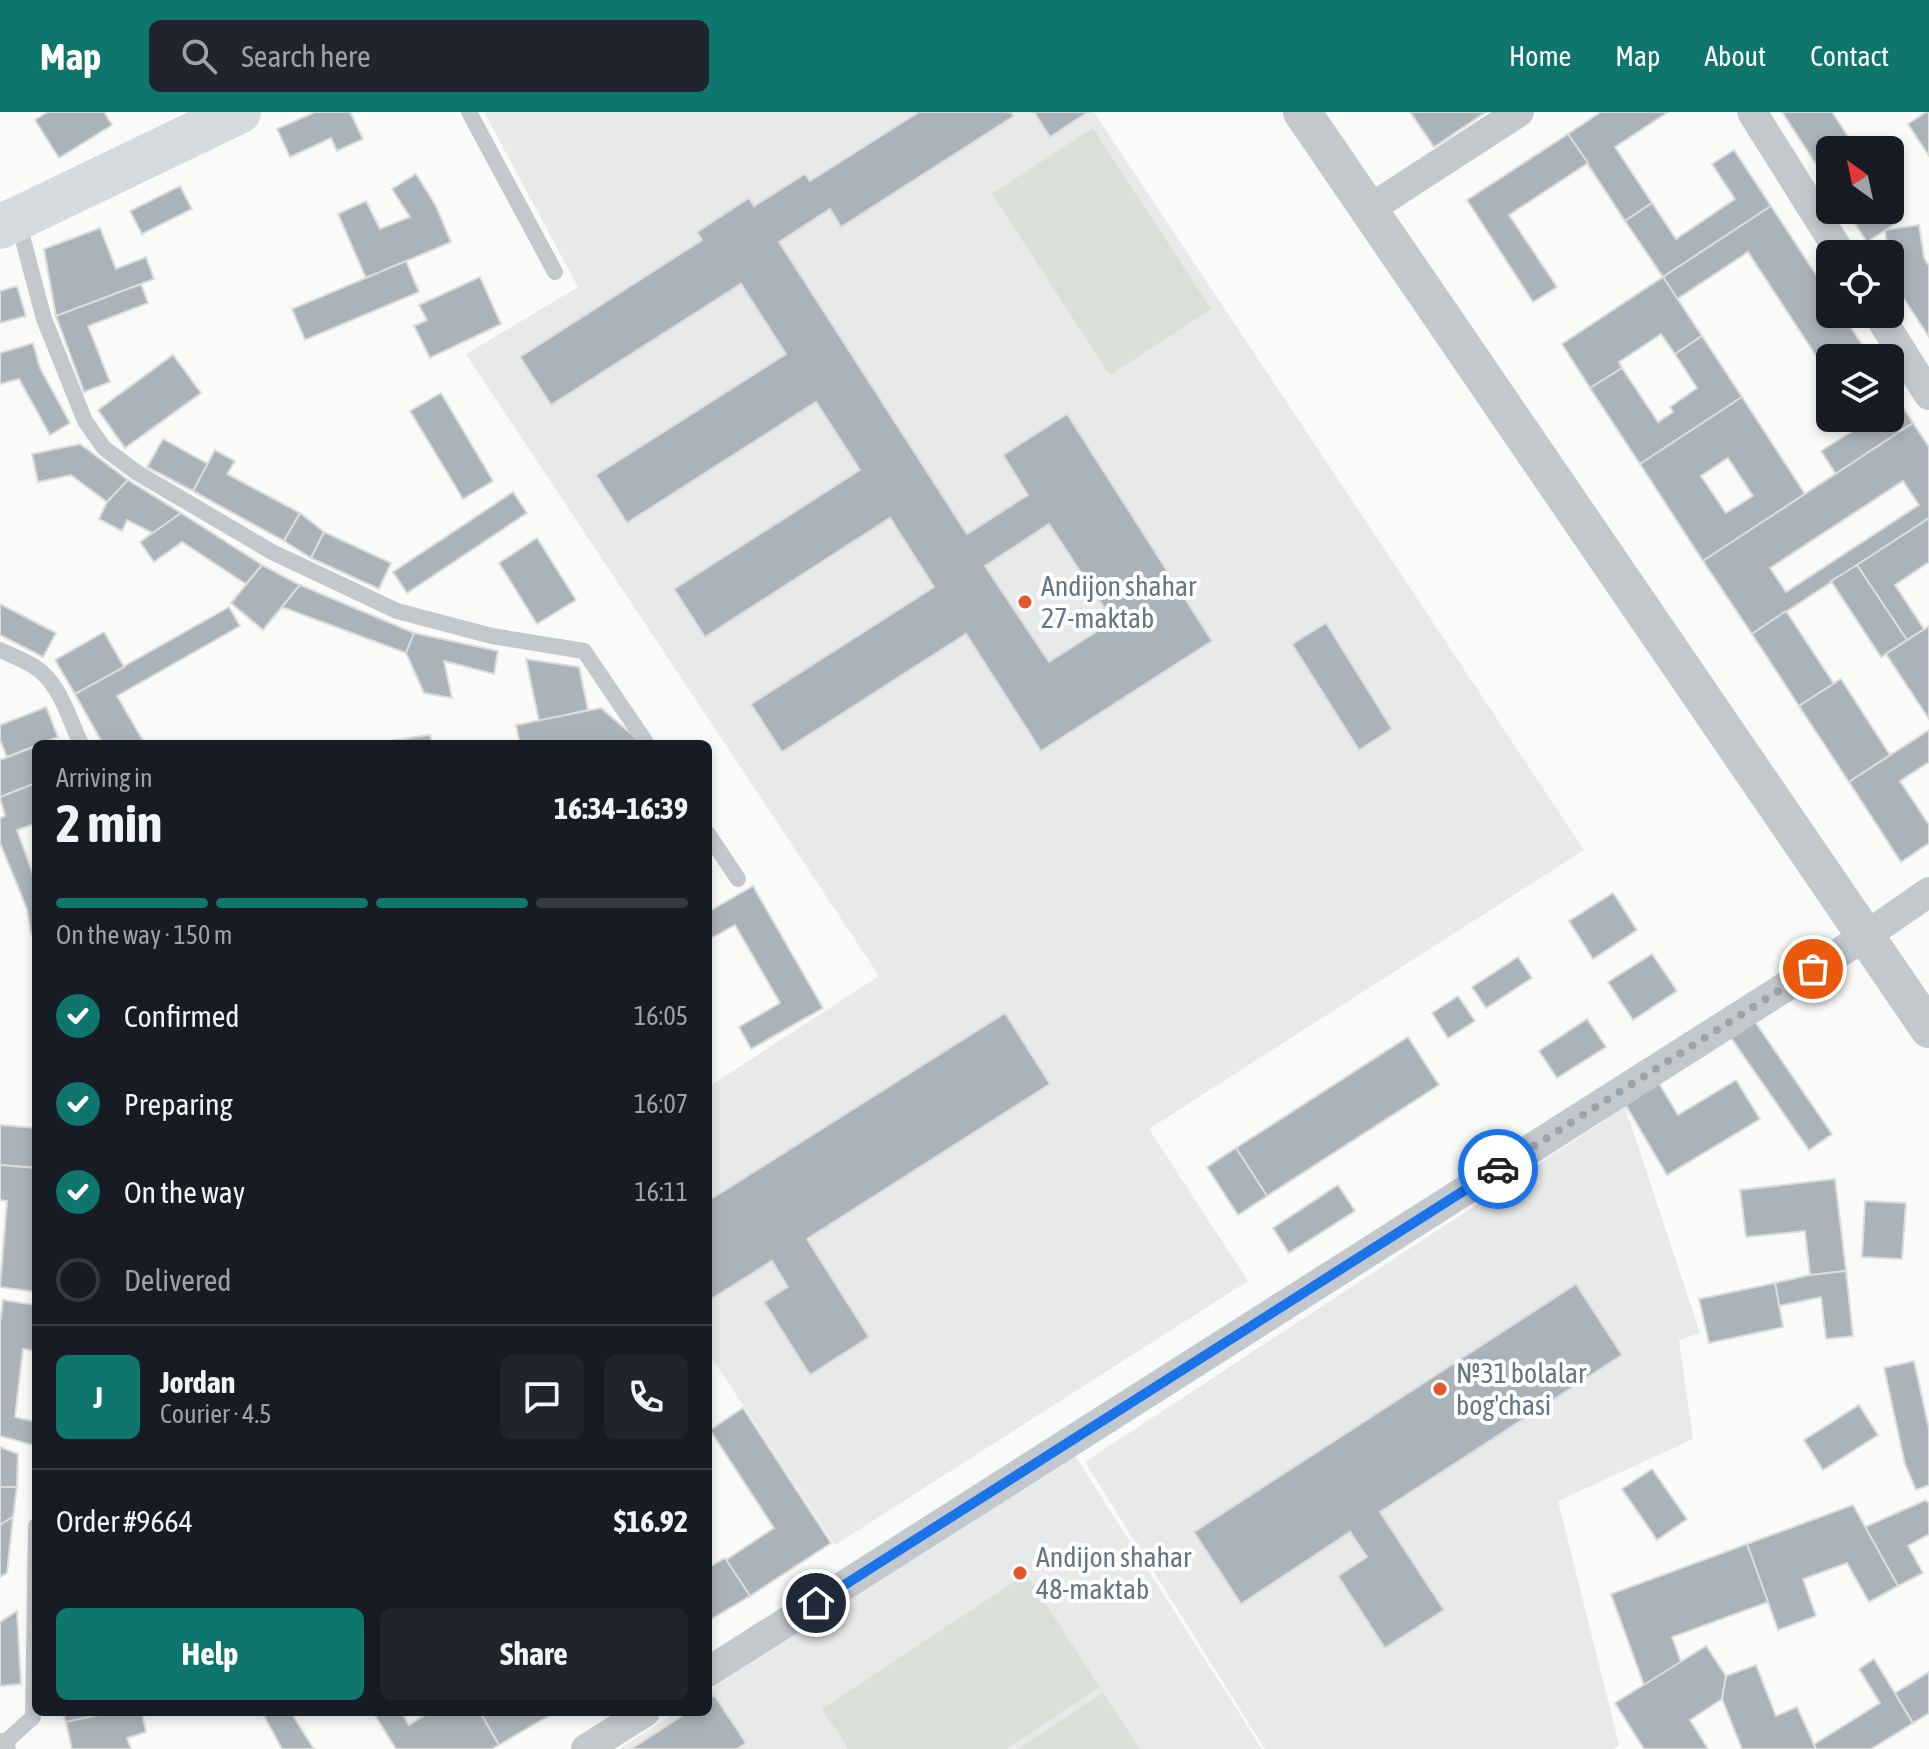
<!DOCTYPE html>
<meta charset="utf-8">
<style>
:root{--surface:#171b24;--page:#20242c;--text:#f1f3f6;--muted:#9ea1a6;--line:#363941;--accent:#0f766e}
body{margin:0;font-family:"Asap Condensed",sans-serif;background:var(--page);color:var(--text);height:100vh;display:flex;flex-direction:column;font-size:30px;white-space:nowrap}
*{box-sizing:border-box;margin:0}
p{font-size:26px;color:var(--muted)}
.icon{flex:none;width:44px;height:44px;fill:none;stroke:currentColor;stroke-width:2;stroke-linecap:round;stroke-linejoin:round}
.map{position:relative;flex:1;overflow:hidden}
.panel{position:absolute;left:32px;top:628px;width:680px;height:976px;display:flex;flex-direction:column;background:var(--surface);border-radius:12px;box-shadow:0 4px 12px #0003}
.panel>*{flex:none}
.needle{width:52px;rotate:327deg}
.controls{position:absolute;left:1816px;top:24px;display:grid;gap:16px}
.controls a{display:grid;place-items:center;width:88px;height:88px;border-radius:12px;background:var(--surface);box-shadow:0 4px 12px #0003;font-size:40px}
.pin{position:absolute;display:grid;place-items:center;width:68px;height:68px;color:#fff;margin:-34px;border:4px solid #fff;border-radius:50%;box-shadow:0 2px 8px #0007}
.courier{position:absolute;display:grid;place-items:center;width:80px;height:80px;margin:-40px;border:6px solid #1a73e8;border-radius:50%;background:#fff;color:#222;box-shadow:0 2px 10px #0007}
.headline em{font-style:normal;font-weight:700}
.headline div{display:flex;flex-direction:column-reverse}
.headline{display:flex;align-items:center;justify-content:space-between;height:136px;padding:0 24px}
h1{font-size:52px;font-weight:700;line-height:60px}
.bar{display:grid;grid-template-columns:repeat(4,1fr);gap:12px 8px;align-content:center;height:96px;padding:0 24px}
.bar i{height:10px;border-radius:6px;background:var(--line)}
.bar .selected{background:var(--accent)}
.bar p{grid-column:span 4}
.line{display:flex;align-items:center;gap:20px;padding:0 24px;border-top:2px solid var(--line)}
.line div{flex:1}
.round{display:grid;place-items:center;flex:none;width:84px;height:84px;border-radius:12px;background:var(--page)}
ol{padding:0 24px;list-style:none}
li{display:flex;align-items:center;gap:24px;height:88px}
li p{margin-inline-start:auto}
li .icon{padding:8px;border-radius:50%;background:var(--accent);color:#fff;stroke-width:4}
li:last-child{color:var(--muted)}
li i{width:44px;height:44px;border:4px solid var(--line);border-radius:50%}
.primary-button{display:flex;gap:16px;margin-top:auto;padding:16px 24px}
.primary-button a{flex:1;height:92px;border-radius:12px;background:var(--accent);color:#fff;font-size:32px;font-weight:700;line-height:92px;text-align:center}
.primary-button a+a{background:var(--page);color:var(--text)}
header{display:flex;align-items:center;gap:48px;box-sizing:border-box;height:112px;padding:0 40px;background:var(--accent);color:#fff}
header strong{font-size:38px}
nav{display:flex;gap:44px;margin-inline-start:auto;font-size:28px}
.search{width:560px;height:72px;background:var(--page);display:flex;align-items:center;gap:20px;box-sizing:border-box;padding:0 28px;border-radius:12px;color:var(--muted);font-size:30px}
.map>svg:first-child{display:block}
</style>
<header>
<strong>Map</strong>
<div class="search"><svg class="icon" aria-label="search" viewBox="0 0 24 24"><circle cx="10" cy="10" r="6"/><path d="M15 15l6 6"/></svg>Search here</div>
<nav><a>Home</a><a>Map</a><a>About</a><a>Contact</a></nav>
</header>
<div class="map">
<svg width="1929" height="1637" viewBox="0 0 1929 1637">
<rect width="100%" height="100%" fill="#fafaf8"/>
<g fill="#e8e9e9">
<polygon points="484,0 1094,0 1584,738 1149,1017 1248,1169 835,1433 708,1240 708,975 879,864 466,242 578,175"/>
<polygon points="1625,995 1700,1221 1679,1228 1693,1327 1558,1389 1619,1633 1613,1637 1265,1637 1085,1350"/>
<polygon points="1074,1342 1262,1637 619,1637 676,1600 708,1600 708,1579"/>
</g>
<g fill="#dadfd7">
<polygon points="1093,16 1211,197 1110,263 992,82"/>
<polygon points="1026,1462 1100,1575 1006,1637 849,1637 822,1597"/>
<polygon points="1103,1581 1140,1637 1018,1637"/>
</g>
<g fill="#aab3b9" stroke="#dcdcda" stroke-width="2" fill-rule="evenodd">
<polygon points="47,0 104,0 112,13 59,46 35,8"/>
<polygon points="315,0 350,0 363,27 337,39 331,26 290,45 277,17"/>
<path d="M919,0h92l3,4 -173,111 -11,-18 -51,33 188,292 61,-39 -25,-40 64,-41 145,227 -171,110 -75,-117 -184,118 -31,-48 183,-117 -44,-69 -185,119 -31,-48 186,-119 -44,-68 -189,121 -31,-48 190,-121 -45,-70 -190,121 -31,-48 182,-117 -5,-8 52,-34 5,8 51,-32 5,7zM1049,412l64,97 -64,41 -64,-96z"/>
<polygon points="1034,0 1088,0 1050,25"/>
<polygon points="1410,0 1486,0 1434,35"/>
<polygon points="1601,0 1668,0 1615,35 1652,91 1625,109 1568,22"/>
<polygon points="1782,0 1832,0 1857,38 1830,38 1830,58 1823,63"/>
<polygon points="1926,0 1929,0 1929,44 1908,12"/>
<polygon points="1568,22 1588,51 1509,103 1557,175 1533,190 1467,88"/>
<polygon points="1734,38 1771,94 1663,165 1625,109 1652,91 1676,127 1735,87 1712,52"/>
<polygon points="416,62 436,94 451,130 366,166 338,102 366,89 380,117 410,105 392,77"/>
<polygon points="180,74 192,97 142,122 130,99"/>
<polygon points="1890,88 1902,107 1867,130 1846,98 1890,98"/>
<polygon points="1771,94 1830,184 1830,202 1842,202 1863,234 1845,246 1830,246 1830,256 1826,259 1748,140 1677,187 1663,165"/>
<polygon points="1919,113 1924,146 1929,154 1929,225 1891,167 1890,142 1888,142 1885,118"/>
<polygon points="100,116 116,157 146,145 154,167 56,204 44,137"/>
<polygon points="406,149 419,180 305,228 292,197"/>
<polygon points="480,165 501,212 430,246 414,214 427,208 419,193"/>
<polygon points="1663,165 1702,224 1675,242 1661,222 1619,250 1622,256 1590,276 1562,232"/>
<polygon points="141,172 148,191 88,214 110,270 84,280 56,204"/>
<polygon points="17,174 26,204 0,211 0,179"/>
<polygon points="1702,224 1742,285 1640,352 1590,276 1622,256 1658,310 1673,300 1670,295 1697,276 1675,242"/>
<polygon points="33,231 40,256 70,311 50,323 19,267 0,272 0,241"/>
<polygon points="173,243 201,281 125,336 98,298"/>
<polygon points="1890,275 1913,311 1836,362 1821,339 1865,311 1861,306 1890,306"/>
<polygon points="441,281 493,369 463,387 410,299"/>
<path d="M1742,285l63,97 -102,67 -63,-97zM1728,346l25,38 -27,17 -25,-37z"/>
<path d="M1913,311l16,24v71l-177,116 -49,-73zM1903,369l16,24 -133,87 -16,-24z"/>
<polygon points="163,327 208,352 193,379 147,355"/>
<polygon points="80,332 128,368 107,390 71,363 38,370 32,342"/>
<polygon points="215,338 235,349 227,362 300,401 284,429 193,379"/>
<polygon points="128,368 181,401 153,421 127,408 122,419 99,407 107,390"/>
<polygon points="513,380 527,401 407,481 393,460"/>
<polygon points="181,401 262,453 246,472 182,430 154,450 140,430"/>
<polygon points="300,401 324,420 311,446 284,429"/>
<polygon points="1929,406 1929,450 1895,473 1924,517 1907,528 1857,453"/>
<polygon points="324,420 391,451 379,477 311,446"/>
<polygon points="537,426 576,488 537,512 499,451"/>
<polygon points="262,453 300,473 263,518 231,491"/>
<polygon points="1857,453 1907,528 1881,545 1831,469"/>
<polygon points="300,473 414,521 406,541 282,495"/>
<polygon points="0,492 56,521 43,545 0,523"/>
<polygon points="229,495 240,514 117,584 145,632 103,632 75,582"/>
<polygon points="1786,499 1834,572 1799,594 1752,522"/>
<polygon points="1326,511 1392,617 1359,638 1292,532"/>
<polygon points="1929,514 1929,607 1886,542"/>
<polygon points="104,520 124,555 75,582 55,548"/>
<polygon points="414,521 498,539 494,562 444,549 452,586 424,581 406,541"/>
<polygon points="526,547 579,555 588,598 539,609"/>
<polygon points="1841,567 1890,643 1849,670 1799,594"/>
<polygon points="46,595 58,625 7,645 0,628 0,613"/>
<polygon points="601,596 643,632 520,632 516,613"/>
<polygon points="1929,618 1929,650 1900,669 1929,713 1929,731 1901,750 1849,670"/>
<polygon points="430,623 432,632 369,632"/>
<polygon points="36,634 36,671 0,685 0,648"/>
<polygon points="36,671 36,711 17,718 36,771 36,821 31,822 27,797 0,731 0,706 5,704 0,685"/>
<polygon points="753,774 823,896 751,937 739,915 780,891 735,813 708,828 708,800"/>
<polygon points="1613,781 1637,818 1593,847 1569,809"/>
<polygon points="1652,842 1677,879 1633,908 1608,870"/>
<polygon points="1518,845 1532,866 1486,896 1472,875"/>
<polygon points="1458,884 1475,909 1448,926 1432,901"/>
<polygon points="1005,901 1050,972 807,1127 869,1225 810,1263 764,1190 788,1175 772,1149 708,1189 708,1089"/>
<polygon points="1751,904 1832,1022 1809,1038 1727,920"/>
<polygon points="1587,907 1606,935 1557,966 1539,939"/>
<polygon points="1408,925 1439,973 1267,1084 1236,1036"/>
<polygon points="1655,965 1678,1003 1736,968 1760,1007 1667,1063 1621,985"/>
<polygon points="0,1013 36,1016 36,1056 0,1053"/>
<polygon points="1236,1036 1267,1084 1238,1103 1207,1055"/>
<polygon points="0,1053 36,1056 36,1180 0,1175 7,1089 0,1088"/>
<polygon points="1835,1067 1846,1159 1810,1163 1805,1119 1746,1125 1740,1078"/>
<polygon points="1338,1073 1355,1099 1289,1141 1273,1116"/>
<polygon points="1865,1089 1906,1091 1902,1147 1862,1145"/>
<polygon points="1846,1159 1853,1224 1826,1227 1821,1185 1779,1194 1775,1171 1810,1163"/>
<polygon points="1775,1171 1783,1215 1709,1231 1699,1187"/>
<polygon points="1576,1172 1622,1243 1380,1400 1444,1498 1385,1536 1338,1464 1367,1445 1350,1420 1241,1492 1194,1420"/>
<polygon points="3,1188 36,1193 36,1239 23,1237 15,1305 36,1310 36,1334 0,1324 0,1211"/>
<polygon points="1914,1249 1929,1317 1929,1373 1916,1378 1905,1352 1884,1256"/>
<polygon points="1859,1293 1878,1323 1823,1358 1804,1328"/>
<polygon points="743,1296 831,1431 750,1484 726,1448 774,1416 710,1318"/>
<polygon points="0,1335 18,1342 17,1375 0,1375"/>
<polygon points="1652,1357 1687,1407 1657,1428 1622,1377"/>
<polygon points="0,1375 17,1375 13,1405 0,1413"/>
<polygon points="1926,1388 1929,1392 1929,1422 1908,1434 1923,1461 1898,1474 1865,1415"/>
<polygon points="1853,1393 1898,1474 1869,1490 1847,1451 1803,1467 1816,1504 1778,1518 1747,1432"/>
<polygon points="13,1405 7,1461 0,1465 0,1413"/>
<polygon points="1747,1432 1768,1490 1672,1525 1681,1550 1644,1573 1611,1482"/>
<polygon points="725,1446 750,1484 708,1509 708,1456"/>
<polygon points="17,1499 21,1572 0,1574 0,1510"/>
<polygon points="1706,1534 1726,1564 1722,1587 1690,1608 1708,1637 1644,1637 1615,1591"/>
<polygon points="1874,1547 1913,1611 1871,1637 1816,1637 1813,1633 1880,1591 1859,1557"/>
<polygon points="1756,1553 1776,1604 1797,1595 1816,1637 1742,1637 1722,1587 1726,1564"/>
<polygon points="1929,1560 1929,1601 1913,1611 1895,1581"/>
<polygon points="714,1583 746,1631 737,1637 631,1637 688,1600 708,1600 708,1587"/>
<polygon points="62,1600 113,1600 66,1610"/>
<polygon points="113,1600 142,1600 146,1620 127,1626 131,1637 72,1637 66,1610"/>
<polygon points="262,1600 299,1600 293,1604 314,1637 282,1637"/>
<polygon points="373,1600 401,1600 409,1613 430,1600 480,1600 499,1633 492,1637 396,1637"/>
<polygon points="480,1600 555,1600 499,1633"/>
</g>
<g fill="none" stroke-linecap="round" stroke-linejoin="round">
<g stroke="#c3c8cc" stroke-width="16">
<polyline points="469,0 555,160"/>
<polyline points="18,109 44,207 85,309 104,336 136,360 272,440 397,499 492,524 584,539 647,632"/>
<path d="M0,538c11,5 24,10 35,17 25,16 34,52 46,77"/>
<polyline points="708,722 738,767"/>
<polyline points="0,1635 33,1605 36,1414"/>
</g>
<g stroke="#c3c8cc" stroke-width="30">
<polyline points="1752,0 1841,142"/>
<polyline points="1368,98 1519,0"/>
<polyline points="1878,202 1929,283"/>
<polyline points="708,1560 1867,823 1929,780"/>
<polyline points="0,1636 1,1637"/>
<polyline points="586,1637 645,1600"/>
</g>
<polyline stroke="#c3c8cc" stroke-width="38" points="1302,0 1929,917"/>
<polyline stroke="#d6dbdf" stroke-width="44" points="0,115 239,0"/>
</g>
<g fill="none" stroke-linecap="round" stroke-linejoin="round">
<polyline stroke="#99a4ac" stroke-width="8" stroke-dasharray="0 14.4" points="1498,1057 1813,857"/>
<polyline stroke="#1a73e8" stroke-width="10" points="816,1491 1498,1057"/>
</g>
<g fill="#e4572e" stroke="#fff" stroke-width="3">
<circle cx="1025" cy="490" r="8"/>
<circle cx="1440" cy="1277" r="8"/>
<circle cx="1020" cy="1461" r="8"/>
</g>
<g text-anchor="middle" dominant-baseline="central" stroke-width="8" stroke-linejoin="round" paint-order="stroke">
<g font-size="28" fill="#657683" stroke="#fff" text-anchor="start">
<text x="1041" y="474">Andijon shahar<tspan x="1041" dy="32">27-maktab</tspan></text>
<text x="1456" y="1261">№31 bolalar<tspan x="1456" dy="32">bog'chasi</tspan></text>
<text x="1036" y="1445">Andijon shahar<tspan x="1036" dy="32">48-maktab</tspan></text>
</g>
</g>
</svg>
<div class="controls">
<a><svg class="needle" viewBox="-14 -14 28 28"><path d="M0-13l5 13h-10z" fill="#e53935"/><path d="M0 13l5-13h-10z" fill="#9ea1a6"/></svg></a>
<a><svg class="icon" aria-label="locate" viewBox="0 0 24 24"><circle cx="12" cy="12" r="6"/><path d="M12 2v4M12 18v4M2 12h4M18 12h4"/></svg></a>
<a><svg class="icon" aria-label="layers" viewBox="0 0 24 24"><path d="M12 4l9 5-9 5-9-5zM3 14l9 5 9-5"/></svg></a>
</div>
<div class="pin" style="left:1813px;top:857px;background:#ea580c"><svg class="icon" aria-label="bag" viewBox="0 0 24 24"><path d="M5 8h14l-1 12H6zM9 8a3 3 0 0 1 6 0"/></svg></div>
<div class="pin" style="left:816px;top:1491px;background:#1f2937"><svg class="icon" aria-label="home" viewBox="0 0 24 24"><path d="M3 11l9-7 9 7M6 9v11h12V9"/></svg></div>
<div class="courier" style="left:1498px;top:1057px"><svg class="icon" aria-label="car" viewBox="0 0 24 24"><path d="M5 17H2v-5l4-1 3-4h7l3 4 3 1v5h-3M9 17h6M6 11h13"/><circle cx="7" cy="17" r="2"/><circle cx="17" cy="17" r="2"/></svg></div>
<section class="panel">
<div class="headline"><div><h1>2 min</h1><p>Arriving in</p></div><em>16:34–16:39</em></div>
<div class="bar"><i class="selected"></i><i class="selected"></i><i class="selected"></i><i></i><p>On the way · 150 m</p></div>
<ol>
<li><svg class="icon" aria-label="check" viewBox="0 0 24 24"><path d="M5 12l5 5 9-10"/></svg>Confirmed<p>16:05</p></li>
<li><svg class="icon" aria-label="check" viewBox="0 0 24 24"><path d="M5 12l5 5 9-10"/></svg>Preparing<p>16:07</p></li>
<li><svg class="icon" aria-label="check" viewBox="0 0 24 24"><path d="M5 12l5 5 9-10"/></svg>On the way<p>16:11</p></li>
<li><i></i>Delivered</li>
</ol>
<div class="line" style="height:144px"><b class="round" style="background:var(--accent);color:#fff">J</b><div><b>Jordan</b><p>Courier · 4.5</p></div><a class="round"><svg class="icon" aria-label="chat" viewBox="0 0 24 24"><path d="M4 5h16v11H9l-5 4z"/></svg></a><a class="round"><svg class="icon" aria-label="phone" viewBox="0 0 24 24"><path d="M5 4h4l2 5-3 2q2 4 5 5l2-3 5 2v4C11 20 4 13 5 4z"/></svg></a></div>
<div class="line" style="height:104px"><div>Order #9664</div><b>$16.92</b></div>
<div class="primary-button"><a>Help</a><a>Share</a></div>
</section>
</div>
